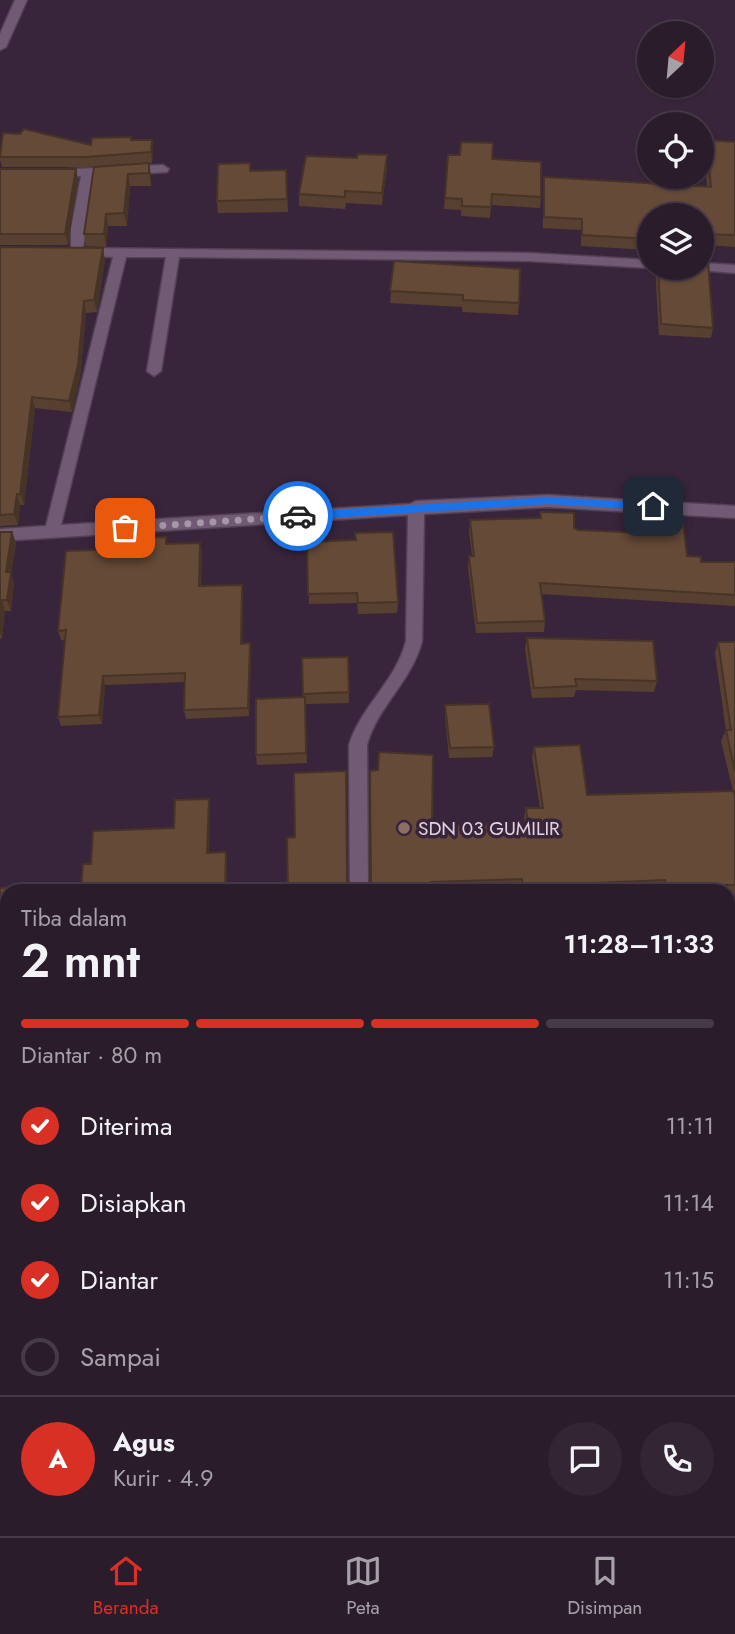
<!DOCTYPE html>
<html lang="id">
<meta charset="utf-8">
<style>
:root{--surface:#2b1c2c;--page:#332534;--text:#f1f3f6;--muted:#a6a1a9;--line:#473a48;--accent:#d93025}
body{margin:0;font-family:Jost,sans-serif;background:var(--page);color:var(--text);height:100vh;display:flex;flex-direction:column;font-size:26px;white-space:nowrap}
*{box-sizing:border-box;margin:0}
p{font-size:23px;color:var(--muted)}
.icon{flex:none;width:38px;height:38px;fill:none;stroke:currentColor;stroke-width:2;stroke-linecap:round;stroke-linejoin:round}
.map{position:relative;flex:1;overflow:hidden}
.panel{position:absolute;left:0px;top:884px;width:735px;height:653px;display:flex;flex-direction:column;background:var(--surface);border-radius:21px 21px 0 0;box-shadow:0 2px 5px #0004,0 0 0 2px var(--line)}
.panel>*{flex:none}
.needle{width:46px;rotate:26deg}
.fabs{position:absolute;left:637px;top:21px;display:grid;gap:14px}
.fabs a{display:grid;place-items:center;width:77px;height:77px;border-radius:50%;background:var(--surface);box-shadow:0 2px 5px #0004,0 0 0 2px var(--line);font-size:35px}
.pin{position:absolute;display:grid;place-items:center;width:60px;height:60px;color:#fff;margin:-30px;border-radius:14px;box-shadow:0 4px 10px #0006}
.courier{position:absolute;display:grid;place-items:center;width:70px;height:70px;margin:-35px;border:5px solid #1a73e8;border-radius:50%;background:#fff;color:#222;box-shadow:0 2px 9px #0007}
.headline em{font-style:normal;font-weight:600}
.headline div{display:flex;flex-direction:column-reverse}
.headline{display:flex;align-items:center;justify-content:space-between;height:119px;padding:0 21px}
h1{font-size:46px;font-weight:600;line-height:52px}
.bar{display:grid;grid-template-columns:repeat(4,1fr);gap:10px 7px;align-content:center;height:84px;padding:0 21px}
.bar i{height:9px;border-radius:5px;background:var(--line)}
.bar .active{background:var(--accent)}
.bar p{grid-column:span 4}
.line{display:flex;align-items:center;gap:18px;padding:0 21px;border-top:2px solid var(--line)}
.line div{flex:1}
.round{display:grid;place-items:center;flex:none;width:74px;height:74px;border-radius:37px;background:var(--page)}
ol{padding:0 21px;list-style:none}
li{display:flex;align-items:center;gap:21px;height:77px}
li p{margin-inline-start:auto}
li .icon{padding:7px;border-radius:50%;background:var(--accent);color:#fff;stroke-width:4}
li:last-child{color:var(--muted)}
li i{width:38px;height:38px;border:4px solid var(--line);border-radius:50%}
.dock{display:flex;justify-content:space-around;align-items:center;height:98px;border-top:2px solid var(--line);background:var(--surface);font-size:19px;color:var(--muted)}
.dock a{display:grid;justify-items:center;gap:4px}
.dock .active{color:var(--accent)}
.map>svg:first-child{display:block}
</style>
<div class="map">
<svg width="735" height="1536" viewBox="0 0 735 1536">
<rect width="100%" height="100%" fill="#39253b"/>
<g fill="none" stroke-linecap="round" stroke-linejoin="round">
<g stroke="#524154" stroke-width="3">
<g id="minor">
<polygon points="15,0 27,0 6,47 0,50 0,34"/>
<path d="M163,165l6,4 -2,3 -73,4 -11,72 446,5 120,7 2,8 -122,-7 -350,-4 -18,114 -7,5 -7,-5 19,-114h-40l-65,268 349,-21 6,-3 132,-6 187,11v12l-187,-11 -124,7 -2,127c-10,40 -45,66 -55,104l1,146h-18l-1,-146c12,-39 47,-64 57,-104l2,-126 -408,26v-12l46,-3 67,-269 -42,-2v-27l10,-52 -29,2 -6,-4 6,-4z"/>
<polygon points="702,263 735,265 735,273 697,270 696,268 702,268"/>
<rect x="728" y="947" width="7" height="18"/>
<polygon points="7,979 7,997 0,998 0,980"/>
<rect x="728" y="1217" width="7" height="22"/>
<polygon points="7,1262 7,1284 0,1285 0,1263"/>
<rect x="515" y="1530" width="24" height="6"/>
</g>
</g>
<use href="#minor" fill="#715b74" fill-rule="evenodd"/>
<g stroke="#8a798b" stroke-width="6" stroke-dasharray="10 10" stroke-linecap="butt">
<polyline points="728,1169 735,1169"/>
<polyline points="0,1210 7,1209"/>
</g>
</g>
<g fill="#584030">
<polygon points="132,140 152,140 153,150 152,163 149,163 151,176 151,186 130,186 127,226 108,226 106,247 86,246 84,234 132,164 88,167 2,167 0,160 0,152 91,145"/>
<polygon points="706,140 735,142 735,247 707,245 705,261 702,262 713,328 711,338 659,335 655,268 702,268 649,215 649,250 581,246 581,230 543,228 543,188 544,177 707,187 704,151"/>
<polygon points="448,155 492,159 541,197 540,208 491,205 490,218 461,216 461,210 444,209"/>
<polygon points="387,168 382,205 346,203 345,209 299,206 299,194"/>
<polygon points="0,169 76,169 78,181 68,245 0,245"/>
<polygon points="286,170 288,212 218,213 217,201 251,171"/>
<polygon points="0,247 105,260 97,312 86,313 80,377 72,412 35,408 24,505 20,505 18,525 0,526"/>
<polygon points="394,261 519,303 518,315 462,312 462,307 390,303"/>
<polygon points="540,512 578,530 640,533 639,524 641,513 687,556 701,562 735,562 735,606 541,594 545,621 544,632 476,633 468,567 469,556 472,556 469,531 470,520 540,518"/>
<polygon points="0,532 12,532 16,543 11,574 14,583 11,611 5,611 2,638 0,639"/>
<polygon points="166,537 167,544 200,543 202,553 201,586 242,585 243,594 242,644 251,653 249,716 186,719 184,710 185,682 105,685 102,724 61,726 58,717 65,640 61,640 58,631 127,549"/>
<polygon points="355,540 398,602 397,613 358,614 357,603 309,604 307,542"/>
<polygon points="527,638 657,681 654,692 576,690 574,697 532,698 525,649"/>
<polygon points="718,642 735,642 735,792 734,792 735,797 735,894 728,894 728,891 661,891 661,890 520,891 520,889 460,891 288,891 347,882 350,884 368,884 432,826 525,823 524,818 526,808 540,808 532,757 534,747 587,795 733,791 721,741 726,730 715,653"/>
<polygon points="348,657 349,703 305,704 307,763 257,765 256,755 303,697 302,658"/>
<polygon points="445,705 494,747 492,757 449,758 445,716"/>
<polygon points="0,888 7,891 7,949 0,949"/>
<rect x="728" y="991" width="7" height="108"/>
<polygon points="7,1028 7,1118 0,1118 0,1029"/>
<polygon points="0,1290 7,1290 7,1474 0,1475"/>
<polygon points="718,1530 728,1530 735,1536 719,1536"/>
</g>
<g fill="#473427">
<polygon points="152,140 153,150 152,163 151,152"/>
<polygon points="387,155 387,168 382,205 382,193"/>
<polygon points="149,163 151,176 151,186 149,173"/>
<polygon points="76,169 78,181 68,245 65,234"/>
<polygon points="128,174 130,186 127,226 124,213"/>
<polygon points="106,214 108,226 106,247 104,234"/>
<polygon points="103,248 105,260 97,312 94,300"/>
<polygon points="707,250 705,261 702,262 702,253"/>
<polygon points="84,301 86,313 80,377 72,412 69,401"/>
<polygon points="32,397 35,408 24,505 20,494"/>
<polygon points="17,494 20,505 18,525 14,514"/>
<polygon points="12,532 16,543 11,574 14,583 11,611 7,600 6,572"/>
<polygon points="200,543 202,553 200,595 199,586"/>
<polygon points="242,585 243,594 242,653 241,644"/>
<polygon points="2,600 5,611 2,638 0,633 0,613"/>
<polygon points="250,643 251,653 249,716 248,708"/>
<polygon points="103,676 105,685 102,724 99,715"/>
<polygon points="209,799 210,808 209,862 207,853"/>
<polygon points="226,852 227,862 227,891 225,891"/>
<polygon points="232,1530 236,1530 235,1536 232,1536"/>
</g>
<g fill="#664a38" stroke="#473427" stroke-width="2">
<polygon points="24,129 91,145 92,138 131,137 131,140 152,140 151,152 86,157 0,157 3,133 20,134"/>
<polygon points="706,140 735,142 735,235 707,234 707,250 702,253 702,215 649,215 649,239 582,235 582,219 544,217 544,177 711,187"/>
<polygon points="461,142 493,143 492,159 541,162 541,197 492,194 491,207 462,206 462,199 445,198 448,155 460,155"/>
<polygon points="358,154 387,155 382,193 345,191 345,197 299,194 306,156 357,158"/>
<polygon points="149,163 149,173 128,174 124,213 106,214 104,234 84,234 94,167"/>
<polygon points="250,163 250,171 286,170 287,199 217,201 218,164"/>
<polygon points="0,169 76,169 65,234 0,234"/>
<polygon points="0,247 103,248 94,300 84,301 78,365 69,401 32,397 20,494 17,494 14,514 0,515"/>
<polygon points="394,261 520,269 519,303 463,300 463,295 390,291"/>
<polygon points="702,262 708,262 713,328 661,324 658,268 702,268"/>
<polygon points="540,512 574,513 574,528 578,530 644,533 641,513 682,514 687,556 701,557 701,562 735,562 735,595 540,583 545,621 477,623 469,556 474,556 470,520 541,518"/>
<polygon points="0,532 12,532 6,572 11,572 7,600 2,600 0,613"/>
<polygon points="393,532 398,602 358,603 357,593 308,594 307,542 356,540 355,533"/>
<polygon points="166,537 166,544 200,543 199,586 242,585 241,644 250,643 248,708 184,710 185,673 103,676 99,715 58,717 66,630 58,631 66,551 127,549 128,538"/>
<polygon points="527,638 653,641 657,681 575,679 577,686 534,688"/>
<polygon points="718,642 735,642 735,771 726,730 731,730"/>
<polygon points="348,657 349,692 303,694 302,658"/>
<polygon points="305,697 306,753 256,755 256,699"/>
<polygon points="489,704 494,747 450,748 445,705"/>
<polygon points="580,745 587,795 734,791 735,797 735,885 711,885 712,891 667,891 665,880 594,883 595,891 523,891 522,879 431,882 431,891 288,891 287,838 295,837 294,773 346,771 347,881 350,884 368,884 371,881 370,771 378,770 379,752 433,755 432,826 528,823 526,808 543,808 534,747"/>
<polygon points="209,799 207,853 226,852 225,891 81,891 83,864 91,864 93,831 174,828 175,800"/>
<polygon points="27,886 26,891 7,891 7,940 0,941 0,888"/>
<rect x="728" y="991" width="7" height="101"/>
<polygon points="7,1028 7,1110 0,1110 0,1029"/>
<polygon points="0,1290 7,1290 7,1471 0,1472"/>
<polygon points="728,1455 735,1455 735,1536 724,1536 723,1530 728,1530"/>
<rect x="176" y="1530" width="56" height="6"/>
<rect x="425" y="1530" width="90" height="6"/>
<polygon points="544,1530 625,1530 625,1536 542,1536"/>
</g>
<polygon fill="#1a73e8" points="548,497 653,503 658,506 653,510 548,504 298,520 293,516 298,512"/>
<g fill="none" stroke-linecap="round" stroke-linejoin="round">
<polyline stroke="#a697a8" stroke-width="7" stroke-dasharray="0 12.6" points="125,528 298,516"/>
</g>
<circle fill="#8d6e63" stroke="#39253b" stroke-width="2.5" cx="404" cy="828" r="7"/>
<g text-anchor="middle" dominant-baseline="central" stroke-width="7" stroke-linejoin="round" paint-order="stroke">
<g font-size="19" fill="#e1d4e2" stroke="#39253b" text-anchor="start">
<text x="418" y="828">SDN 03 GUMILIR</text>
</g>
</g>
</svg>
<div class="fabs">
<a><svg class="needle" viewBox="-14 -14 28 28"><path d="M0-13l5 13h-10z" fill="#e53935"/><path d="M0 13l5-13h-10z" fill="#a6a1a9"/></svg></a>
<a><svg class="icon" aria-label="locate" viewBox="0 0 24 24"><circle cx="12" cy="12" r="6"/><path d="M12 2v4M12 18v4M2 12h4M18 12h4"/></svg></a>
<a><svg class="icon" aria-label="layers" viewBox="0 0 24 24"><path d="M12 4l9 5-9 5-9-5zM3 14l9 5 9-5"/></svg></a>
</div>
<div class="pin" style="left:125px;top:528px;background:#ea580c"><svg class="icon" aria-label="bag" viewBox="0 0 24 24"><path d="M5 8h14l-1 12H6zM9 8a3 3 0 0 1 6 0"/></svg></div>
<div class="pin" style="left:653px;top:506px;background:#1f2937"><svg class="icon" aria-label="home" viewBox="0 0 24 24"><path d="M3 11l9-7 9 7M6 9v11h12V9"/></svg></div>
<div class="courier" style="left:298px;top:516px"><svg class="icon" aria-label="car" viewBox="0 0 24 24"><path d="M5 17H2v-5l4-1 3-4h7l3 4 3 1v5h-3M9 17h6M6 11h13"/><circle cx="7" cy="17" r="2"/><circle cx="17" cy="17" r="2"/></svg></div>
<section class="panel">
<div class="headline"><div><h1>2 mnt</h1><p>Tiba dalam</p></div><em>11:28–11:33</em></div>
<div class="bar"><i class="active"></i><i class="active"></i><i class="active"></i><i></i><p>Diantar · 80 m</p></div>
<ol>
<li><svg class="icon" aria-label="check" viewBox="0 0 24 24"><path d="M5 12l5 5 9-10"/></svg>Diterima<p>11:11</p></li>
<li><svg class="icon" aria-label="check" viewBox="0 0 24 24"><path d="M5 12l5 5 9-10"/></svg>Disiapkan<p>11:14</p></li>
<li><svg class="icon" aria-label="check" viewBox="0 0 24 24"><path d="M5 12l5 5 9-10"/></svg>Diantar<p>11:15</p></li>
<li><i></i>Sampai</li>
</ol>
<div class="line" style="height:126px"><b class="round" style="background:var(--accent);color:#fff">A</b><div><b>Agus</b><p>Kurir · 4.9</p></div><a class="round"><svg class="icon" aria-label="chat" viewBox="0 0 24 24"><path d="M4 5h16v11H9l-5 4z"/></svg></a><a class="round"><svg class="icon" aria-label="phone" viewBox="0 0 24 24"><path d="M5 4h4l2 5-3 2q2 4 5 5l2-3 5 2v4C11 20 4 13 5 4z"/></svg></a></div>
</section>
</div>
<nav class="dock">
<a class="active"><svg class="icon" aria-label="home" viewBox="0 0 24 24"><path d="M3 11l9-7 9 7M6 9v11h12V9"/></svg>Beranda</a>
<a><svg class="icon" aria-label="map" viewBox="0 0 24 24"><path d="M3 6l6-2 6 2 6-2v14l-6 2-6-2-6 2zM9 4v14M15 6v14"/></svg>Peta</a>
<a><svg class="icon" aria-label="saved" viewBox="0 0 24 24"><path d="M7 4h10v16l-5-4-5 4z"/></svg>Disimpan</a>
</nav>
